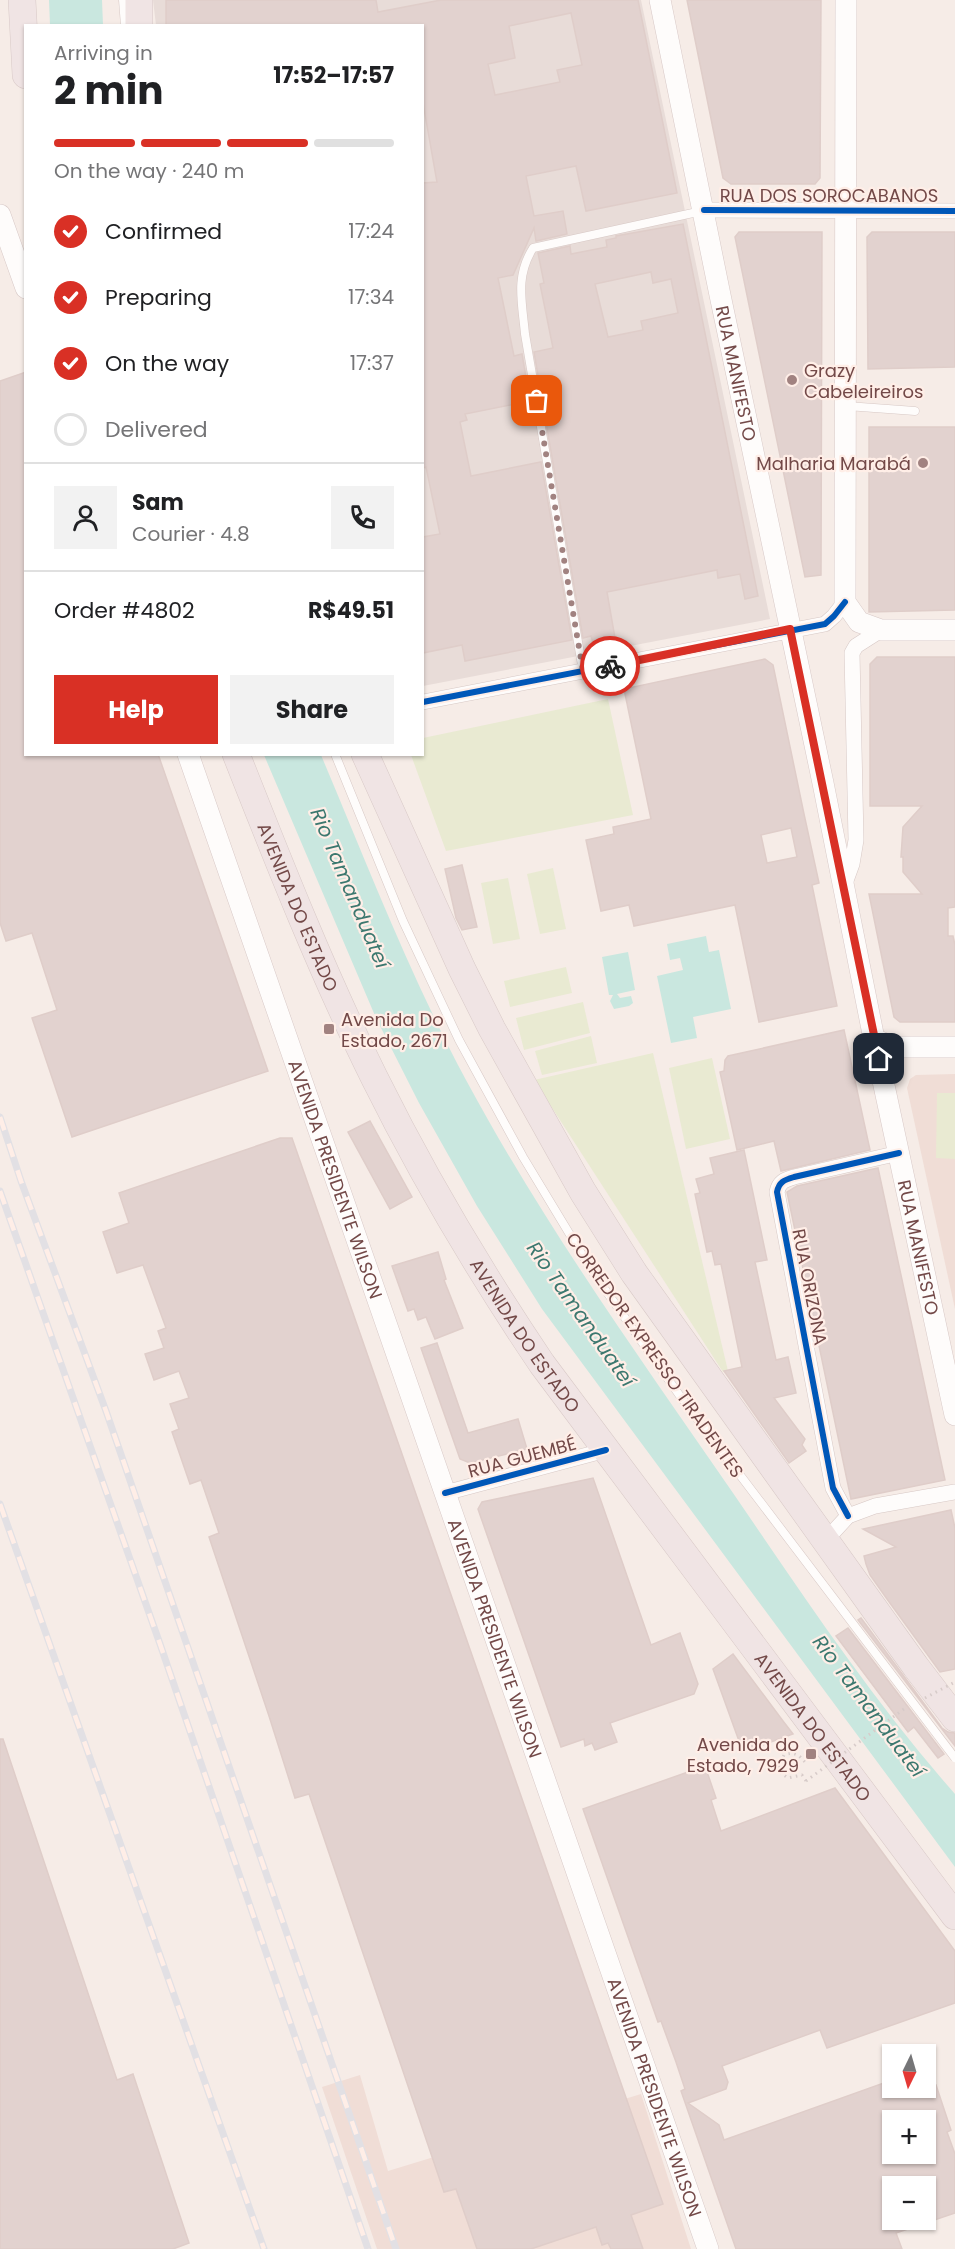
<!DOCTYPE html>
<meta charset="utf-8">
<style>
:root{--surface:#fff;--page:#f2f2f2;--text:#202124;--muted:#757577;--line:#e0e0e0;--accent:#d93025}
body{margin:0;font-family:Poppins,sans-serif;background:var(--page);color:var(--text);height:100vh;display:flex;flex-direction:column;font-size:22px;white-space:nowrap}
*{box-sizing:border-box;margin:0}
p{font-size:20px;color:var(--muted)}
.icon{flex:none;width:33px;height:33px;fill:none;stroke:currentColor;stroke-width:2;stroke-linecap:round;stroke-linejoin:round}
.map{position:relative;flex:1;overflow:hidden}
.details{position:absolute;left:24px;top:24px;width:400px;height:732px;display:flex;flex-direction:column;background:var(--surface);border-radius:0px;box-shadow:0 2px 4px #0004}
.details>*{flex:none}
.needle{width:39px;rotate:185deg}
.fabs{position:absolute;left:882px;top:2044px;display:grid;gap:12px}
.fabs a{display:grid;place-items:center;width:54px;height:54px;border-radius:0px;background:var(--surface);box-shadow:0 2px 4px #0004;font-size:30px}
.pin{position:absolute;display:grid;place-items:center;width:51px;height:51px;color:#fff;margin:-26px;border-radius:12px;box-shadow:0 3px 9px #0006}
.courier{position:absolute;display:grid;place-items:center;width:60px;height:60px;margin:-30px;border:4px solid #d93025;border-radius:50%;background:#fff;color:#222;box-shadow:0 2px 8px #0007}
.summary em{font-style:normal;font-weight:700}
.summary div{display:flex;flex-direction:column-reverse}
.summary{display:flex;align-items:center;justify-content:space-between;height:102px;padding:0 30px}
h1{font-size:39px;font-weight:700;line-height:45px}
.bar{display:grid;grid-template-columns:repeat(4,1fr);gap:9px 6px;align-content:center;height:72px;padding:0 30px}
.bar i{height:8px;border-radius:4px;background:var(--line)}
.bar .active{background:var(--accent)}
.bar p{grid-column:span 4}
.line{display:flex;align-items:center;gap:15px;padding:0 30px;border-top:2px solid var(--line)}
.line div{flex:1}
.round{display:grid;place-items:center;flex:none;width:63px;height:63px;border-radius:0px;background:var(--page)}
ol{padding:0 30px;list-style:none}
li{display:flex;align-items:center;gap:18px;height:66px}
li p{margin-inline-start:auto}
li .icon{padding:6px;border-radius:50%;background:var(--accent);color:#fff;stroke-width:4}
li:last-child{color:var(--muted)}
li i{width:33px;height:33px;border:3px solid var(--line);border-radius:50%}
.action{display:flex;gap:12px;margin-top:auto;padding:12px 30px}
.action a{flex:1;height:69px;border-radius:0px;background:var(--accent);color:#fff;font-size:24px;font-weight:700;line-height:69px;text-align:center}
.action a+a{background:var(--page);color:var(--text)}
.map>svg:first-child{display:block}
</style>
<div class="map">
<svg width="955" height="2249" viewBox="0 0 955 2249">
<rect width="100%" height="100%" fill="#f6ece7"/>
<g fill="#f0ddd6">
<polygon points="955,1074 955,1309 907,1088 910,1079 916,1075"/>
<polygon points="360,2075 388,2171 641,2094 691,2249 377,2249 322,2087"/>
</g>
<polygon fill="#e8dcd8" points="153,0 641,0 770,619 423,686 423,26 156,25"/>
<g fill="#e9ead2">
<polygon points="608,699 633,815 446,851 411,755 423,754 423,738"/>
<polygon points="553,868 566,929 540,934 527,874"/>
<polygon points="508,878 520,939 493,944 481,883"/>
<polygon points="566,967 572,993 510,1007 504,981"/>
<polygon points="583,1002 590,1033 524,1050 516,1018"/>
<polygon points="591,1036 597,1063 542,1075 535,1051"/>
<polygon points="653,1053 728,1371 723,1372 534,1080"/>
<polygon points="712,1058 730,1139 686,1149 669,1068"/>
<polygon points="937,1093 955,1093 955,1159 936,1158"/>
</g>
<g fill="#c9e7df">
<polygon points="49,0 102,0 103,25 50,25"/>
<path d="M264,755h57c46,109 89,221 145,325 78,145 174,278 267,413 70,102 139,207 222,301v73l-413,-558 -65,-103 -58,-103 -43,-85z"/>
<polygon points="706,936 709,952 719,950 731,1009 693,1017 697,1038 671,1043 657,976 683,970 680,958 670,960 667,944"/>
<polygon points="628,952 635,990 617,994 620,998 631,996 633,1003 629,1006 614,1009 610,1001 613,995 609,995 602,957"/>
</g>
<g fill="#e2d2cf" stroke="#dfcdc9" stroke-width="1.5" fill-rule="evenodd">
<path d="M166,0h210l2,12 63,-12h197l39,193 -91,18 -10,-45 -50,10 8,40 29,-5 4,23 -31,7 -2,-13 -21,47 -15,3 16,78 8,-2 8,47 -65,13 2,6 -7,2 11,54 70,-14 31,178 -107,21 -3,-16 -39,8v-116l17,-3 -14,-67 -3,1v-285l14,-1 -14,-79v-77h-257zM571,13l11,52 -25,5 3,12 -65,13 -7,-31 27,-6 -6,-32z"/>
<polygon points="687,0 821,0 820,178 815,184 731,184 723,178"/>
<path d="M683,224l75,372 -13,3 -5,-25 -22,4 -1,-8 -110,22 8,46 -22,5 -2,-7 -8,2 -49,-286 19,-4 -13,-64 4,-1 -6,-30 32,-7 1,8 36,-7 -1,-7 10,-2v-2zM651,272l2,11 18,-4 7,34 -37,8 2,9 -35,7 -13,-53z"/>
<polygon points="739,232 822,232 821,575 805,577 735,237"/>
<polygon points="872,232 955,232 955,367 868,369 867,237"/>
<polygon points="26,372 26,754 158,754 268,1071 72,1137 32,1018 57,1010 32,933 6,941 0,923 0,381"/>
<polygon points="869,427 955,427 955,610 869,612"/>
<polygon points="877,657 955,657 955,907 948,908 948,936 953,936 955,945 955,1022 900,1022 894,1017 869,894 922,894 903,872 903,857 901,857 903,827 922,806 870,806 870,664"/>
<path d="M765,659l8,6 31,149 15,69 -7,2 25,121 -78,16 -24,-117 -101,21 -5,-21 -28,6 -15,-71 28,-6 -1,-7 38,-8 -27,-130zM791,828l6,29 -30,6 -6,-28z"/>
<polygon points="462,865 477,927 462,930 456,918 445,869"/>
<polygon points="844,1030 870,1150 781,1171 774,1141 737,1150 720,1072 724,1071 725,1060 728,1056"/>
<polygon points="370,1121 412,1197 390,1209 348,1132"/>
<polygon points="280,1138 292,1138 663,2204 631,2215 643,2249 611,2249 608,2243 602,2245 596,2227 531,2249 477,2249 456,2189 444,2192 309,1794 295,1798 269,1716 209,1537 219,1533 201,1480 190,1484 172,1432 179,1429 170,1404 189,1398 179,1371 154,1380 145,1354 164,1348 158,1331 166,1328 143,1265 117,1273 103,1232 129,1223 119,1193"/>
<polygon points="744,1150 767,1260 755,1262 776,1360 788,1357 796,1393 774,1398 805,1439 802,1445 806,1451 789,1463 724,1371 742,1367 721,1264 715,1265 712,1251 707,1252 695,1194 700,1193 696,1179 714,1174 710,1158"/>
<polygon points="878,1168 945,1480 851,1499 787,1192 797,1186"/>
<polygon points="438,1252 446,1279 444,1280 463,1328 435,1339 426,1317 418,1320 414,1309 408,1311 392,1266"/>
<polygon points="437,1343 468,1433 518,1419 527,1449 470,1463 460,1459 421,1348"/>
<polygon points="593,1478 651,1645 680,1633 698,1684 694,1694 610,1723 617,1742 595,1750 592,1743 585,1746 584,1739 561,1747 478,1509 482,1502"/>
<polygon points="951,1510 955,1528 955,1669 940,1672 887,1599 870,1575 866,1564 864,1556 896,1547 863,1529"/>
<polygon points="861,1618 942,1728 948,1732 955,1733 955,1746 858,1620"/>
<polygon points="848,1628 944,1754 938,1758 914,1727 908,1732 836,1636"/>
<polygon points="733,1654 783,1721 793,1734 743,1752 713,1669"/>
<polygon points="0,1739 3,1739 117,2080 133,2074 189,2243 173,2249 0,2249"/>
<path d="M705,1766l11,32 -5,2 10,31 114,-43 120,163v52l-128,45 -7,-18 -98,36 6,16 -2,7 -38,14 31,22 5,15 168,-60v8h15l2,7 27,-10 15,45 -4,2 8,22v59l-59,20 6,16h-166l-55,-158 4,-2 -9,-27 -15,-41 -3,1 -75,-213zM892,2121h34v33h-34zM892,2187h34v33h-34z"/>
</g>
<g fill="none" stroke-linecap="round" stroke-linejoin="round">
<g stroke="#d7c8c5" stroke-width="9">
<g id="lane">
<polyline points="123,0 125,26"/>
<polyline points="847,406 915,411"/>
<path d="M583,671l-58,-337c-3,-33 -10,-57 8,-86l169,-37"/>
</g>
</g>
<g stroke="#d7c8c5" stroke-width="16">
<g id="street">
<polyline points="704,210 955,211"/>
<polyline points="423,702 825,624 834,616 845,602"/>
<polyline points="844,886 852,864 856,840 852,653 856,646 881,630"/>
<polyline points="445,1493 606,1450"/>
<path d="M848,1516l-15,-28 -56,-296c2,-10 7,-12 17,-15l105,-24"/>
<polyline points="825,1541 848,1516 875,1506 955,1492"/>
</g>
</g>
<g stroke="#d8c9c7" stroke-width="22">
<g id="secondary">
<path id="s1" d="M660,0l60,295 103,488 51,256 81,376"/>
<polyline points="846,0 845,602 859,622 881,630 955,630"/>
<polyline points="0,215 26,288"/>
<path id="s2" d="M188,754l520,1495"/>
<polyline points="874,1039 892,1047 955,1047"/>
</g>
</g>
<g stroke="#d8c9c7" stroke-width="28">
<g id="highway">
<polyline points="22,0 26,75"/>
<polyline points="139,0 139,26"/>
<path id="s3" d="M236,754c43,109 86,218 138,323 49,99 106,195 168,287l413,552"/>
<polyline points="365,754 462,969 492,1029 583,1192 634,1273 916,1667 955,1718"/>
</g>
</g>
<path stroke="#d7cbc9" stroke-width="3" stroke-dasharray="1.5 4.5" stroke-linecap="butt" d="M806,1781l-4,-6 -14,3 -7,-5 -2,-8 5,-10c10,-4 15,0 21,7l6,-4"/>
<use href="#lane" stroke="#fefcfb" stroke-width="8"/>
<use href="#street" stroke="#fefcfb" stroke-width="15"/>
<use href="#secondary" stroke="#fefcfb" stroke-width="21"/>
<use href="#highway" stroke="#f0e4e4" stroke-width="27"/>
<g stroke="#e2e0e4" stroke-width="7">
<g id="rail">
<polyline points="0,1117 21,1181 106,1411 396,2249"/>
<polyline points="0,1191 160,1644 368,2249"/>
<polyline points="0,1504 264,2249"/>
</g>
</g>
<use href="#rail" stroke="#ffeee7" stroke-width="4.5" stroke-dasharray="14" stroke-linecap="butt"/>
<g stroke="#d7c8c5" stroke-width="9" stroke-linecap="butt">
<polyline id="lane-bridge" points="335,754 403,921 459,1040 523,1157 592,1271 680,1396 955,1758"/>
</g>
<g stroke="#d7cbc9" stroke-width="3" stroke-dasharray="1.5 4.5" stroke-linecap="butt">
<polyline points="925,1698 955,1682"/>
<polyline points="806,1781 904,1709"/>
</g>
<use href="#lane-bridge" stroke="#fefcfb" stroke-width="8"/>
<g stroke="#ffeee7" stroke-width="10">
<g id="cycleway">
<polyline points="704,210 955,211"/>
<polyline points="423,702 825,624 834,616 845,602"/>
<polyline points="445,1493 606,1450"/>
<path d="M848,1516l-15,-28 -56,-296c2,-10 7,-12 17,-15l105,-24"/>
</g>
</g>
<use href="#cycleway" stroke="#0057b8" stroke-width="6"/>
</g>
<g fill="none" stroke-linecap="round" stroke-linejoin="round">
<polyline stroke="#a18280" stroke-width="6" stroke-dasharray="0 10.8" points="537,401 583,671 610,666"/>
<polyline stroke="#d93025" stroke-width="8" points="610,666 790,629 879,1059"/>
</g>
<g fill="#a18280" stroke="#ffeee7" stroke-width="2">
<circle cx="792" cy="380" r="6"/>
<circle cx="923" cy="463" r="6"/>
<rect x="323" y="1023" width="12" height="12" rx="3"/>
<rect x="805" y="1748" width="12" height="12" rx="3"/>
</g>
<g text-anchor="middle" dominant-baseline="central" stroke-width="4.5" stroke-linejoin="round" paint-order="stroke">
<g font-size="18" fill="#734948" stroke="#ffeee7">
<text x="829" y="195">RUA DOS SOROCABANOS</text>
<text stroke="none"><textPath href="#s1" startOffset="381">RUA MANIFESTO</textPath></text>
<text stroke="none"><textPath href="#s3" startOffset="165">AVENIDA DO ESTADO</textPath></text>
<text stroke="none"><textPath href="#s2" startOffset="450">AVENIDA PRESIDENTE WILSON</textPath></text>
<text stroke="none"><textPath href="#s1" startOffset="1274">RUA MANIFESTO</textPath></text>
<text transform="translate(810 1287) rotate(79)">RUA ORIZONA</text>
<text stroke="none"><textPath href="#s3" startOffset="651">AVENIDA DO ESTADO</textPath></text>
<text transform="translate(655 1355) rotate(55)">CORREDOR EXPRESSO TIRADENTES</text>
<text transform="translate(522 1457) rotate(-15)">RUA GUEMBÉ</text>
<text stroke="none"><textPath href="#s2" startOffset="936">AVENIDA PRESIDENTE WILSON</textPath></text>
<text stroke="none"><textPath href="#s3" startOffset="1137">AVENIDA DO ESTADO</textPath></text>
<text stroke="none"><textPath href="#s2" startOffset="1422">AVENIDA PRESIDENTE WILSON</textPath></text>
</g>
<g font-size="18" fill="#734948" stroke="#ffeee7" text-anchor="start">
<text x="804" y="370">Grazy<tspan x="804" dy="21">Cabeleireiros</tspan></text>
<text x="911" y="463" text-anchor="end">Malharia Marabá</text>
<text x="341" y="1019">Avenida Do<tspan x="341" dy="21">Estado, 2671</tspan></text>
<text x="799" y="1744" text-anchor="end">Avenida do<tspan x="799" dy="21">Estado, 7929</tspan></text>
</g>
<g font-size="20" font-style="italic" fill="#3c786f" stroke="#ffeee7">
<text transform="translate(350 888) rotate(67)">Rio Tamanduateí</text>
<text transform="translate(581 1314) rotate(55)">Rio Tamanduateí</text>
<text transform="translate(869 1706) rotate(53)">Rio Tamanduateí</text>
</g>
</g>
</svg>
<div class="fabs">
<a><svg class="needle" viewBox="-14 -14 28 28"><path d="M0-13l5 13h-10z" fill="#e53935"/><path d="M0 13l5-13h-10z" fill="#757577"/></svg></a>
<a>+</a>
<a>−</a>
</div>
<div class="pin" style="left:537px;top:401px;background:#ea580c"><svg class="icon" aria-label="bag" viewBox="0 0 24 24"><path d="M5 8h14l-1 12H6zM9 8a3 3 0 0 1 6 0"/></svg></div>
<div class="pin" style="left:879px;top:1059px;background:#1f2937"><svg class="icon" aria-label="home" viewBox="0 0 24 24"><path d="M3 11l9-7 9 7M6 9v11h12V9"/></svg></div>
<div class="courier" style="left:610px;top:666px"><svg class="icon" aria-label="bike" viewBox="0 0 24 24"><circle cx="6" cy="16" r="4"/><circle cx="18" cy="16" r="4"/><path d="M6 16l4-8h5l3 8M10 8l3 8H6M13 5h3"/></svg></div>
<section class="details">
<div class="summary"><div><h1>2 min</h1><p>Arriving in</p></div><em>17:52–17:57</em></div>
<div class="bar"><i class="active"></i><i class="active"></i><i class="active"></i><i></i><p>On the way · 240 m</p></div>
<ol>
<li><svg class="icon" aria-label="check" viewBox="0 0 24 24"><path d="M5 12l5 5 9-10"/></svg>Confirmed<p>17:24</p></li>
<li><svg class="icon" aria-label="check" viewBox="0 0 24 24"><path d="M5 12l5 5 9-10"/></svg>Preparing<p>17:34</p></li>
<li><svg class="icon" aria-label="check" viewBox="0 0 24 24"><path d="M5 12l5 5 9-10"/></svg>On the way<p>17:37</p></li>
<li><i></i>Delivered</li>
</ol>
<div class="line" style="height:108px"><a class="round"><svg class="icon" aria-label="person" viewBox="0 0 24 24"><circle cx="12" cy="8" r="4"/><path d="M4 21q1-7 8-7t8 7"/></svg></a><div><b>Sam</b><p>Courier · 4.8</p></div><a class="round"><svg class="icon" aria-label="phone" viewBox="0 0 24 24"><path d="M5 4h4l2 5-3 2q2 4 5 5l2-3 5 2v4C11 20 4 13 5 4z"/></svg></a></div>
<div class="line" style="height:78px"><div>Order #4802</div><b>R$49.51</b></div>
<div class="action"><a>Help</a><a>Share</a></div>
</section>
</div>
